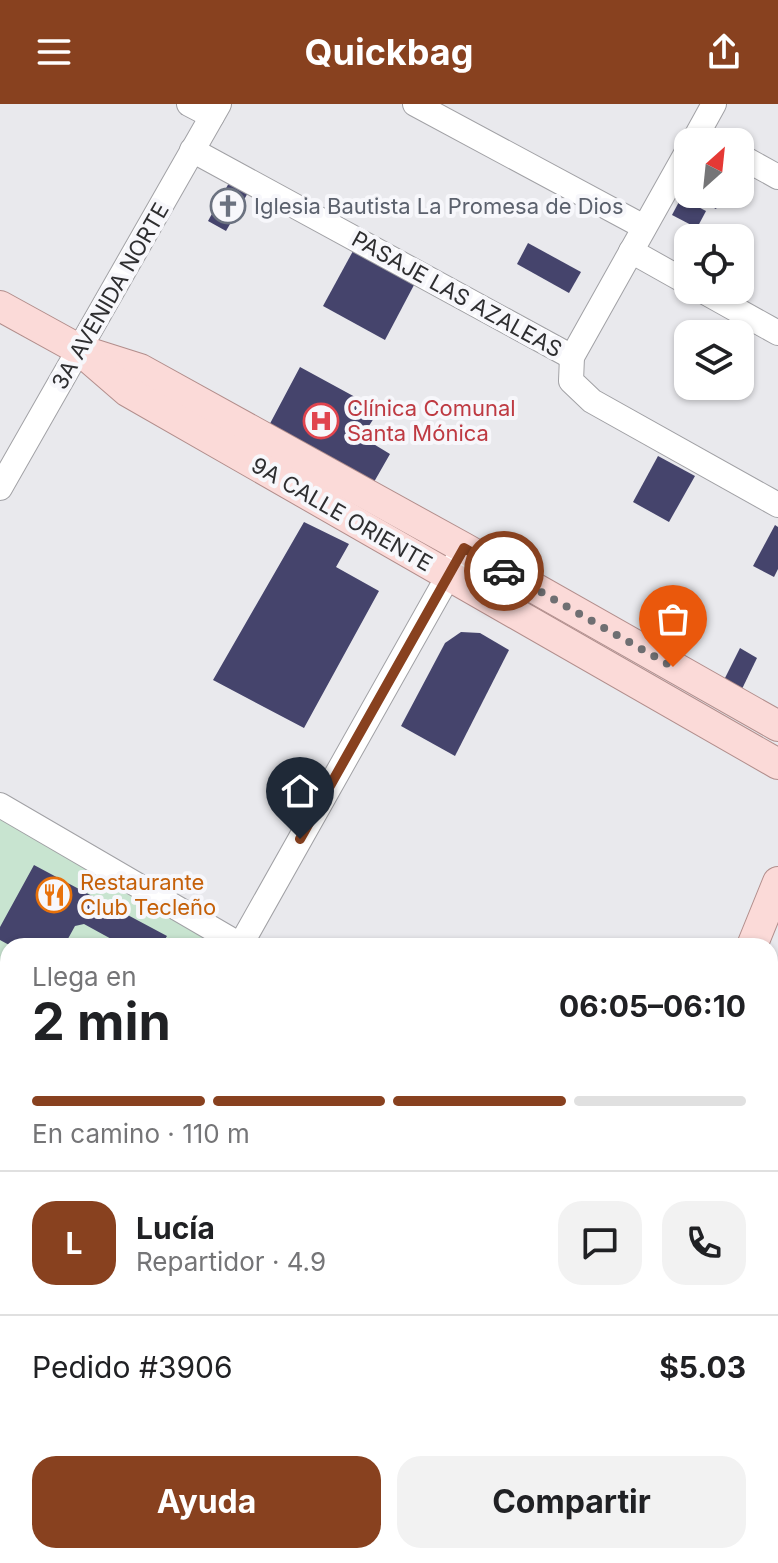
<!DOCTYPE html>
<html lang="es">
<meta charset="utf-8">
<style>
:root{--surface:#fff;--page:#f2f2f2;--text:#202124;--muted:#757577;--line:#e0e0e0;--accent:#88411f}
body{margin:0;font-family:Inter,sans-serif;background:var(--page);color:var(--text);height:100vh;display:flex;flex-direction:column;font-size:30px;white-space:nowrap}
*{box-sizing:border-box;margin:0}
p{font-size:26px;color:var(--muted)}
.icon{flex:none;width:44px;height:44px;fill:none;stroke:currentColor;stroke-width:2;stroke-linecap:round;stroke-linejoin:round}
.map{position:relative;flex:1;overflow:hidden}
.side{position:absolute;left:0px;top:834px;width:778px;height:626px;display:flex;flex-direction:column;background:var(--surface);border-radius:24px 24px 0 0;box-shadow:0 2px 6px #0004}
.side>*{flex:none}
.needle{width:52px;rotate:27deg}
.tools{position:absolute;left:674px;top:24px;display:grid;gap:16px}
.tools a{display:grid;place-items:center;width:80px;height:80px;border-radius:16px;background:var(--surface);box-shadow:0 2px 6px #0004;font-size:40px}
.pin{position:absolute;display:grid;place-items:center;width:68px;height:68px;color:#fff;margin:-82px -34px;border-radius:50% 50% 50% 0;rotate:-45deg;box-shadow:0 0 8px #0007}
.pin .icon{rotate:45deg}
.courier{position:absolute;display:grid;place-items:center;width:80px;height:80px;margin:-40px;border:6px solid #88411f;border-radius:50%;background:#fff;color:#222;box-shadow:0 2px 10px #0007}
.head em{font-style:normal;font-weight:700}
.head div{display:flex;flex-direction:column-reverse}
.head{display:flex;align-items:center;justify-content:space-between;height:136px;padding:0 32px}
h1{font-size:52px;font-weight:700;line-height:60px}
.bar{display:grid;grid-template-columns:repeat(4,1fr);gap:12px 8px;align-content:center;height:96px;padding:0 32px}
.bar i{height:10px;border-radius:6px;background:var(--line)}
.bar .on{background:var(--accent)}
.bar p{grid-column:span 4}
.line{display:flex;align-items:center;gap:20px;padding:0 32px;border-top:2px solid var(--line)}
.line div{flex:1}
.round{display:grid;place-items:center;flex:none;width:84px;height:84px;border-radius:24px;background:var(--page)}
.action{display:flex;gap:16px;margin-top:auto;padding:16px 32px}
.action a{flex:1;height:92px;border-radius:24px;background:var(--accent);color:#fff;font-size:32px;font-weight:700;line-height:92px;text-align:center}
.action a+a{background:var(--page);color:var(--text)}
header{display:flex;justify-content:space-between;align-items:center;height:104px;padding:0 32px;background:var(--accent);color:#fff;font-size:36px;font-weight:700}
.map>svg:first-child{display:block}
</style>
<header><svg class="icon" aria-label="menu" viewBox="0 0 24 24"><path d="M4 6h16M4 12h16M4 18h16"/></svg>Quickbag<svg class="icon" aria-label="share" viewBox="0 0 24 24"><path d="M12 15V3M7 8l5-5 5 5M5 13v7h14v-7"/></svg></header>
<div class="map">
<svg width="778" height="1459" viewBox="0 0 778 1459">
<rect width="100%" height="100%" fill="#e9e9ed"/>
<polygon fill="#f4d9d9" points="770,1149 778,1154 778,1459 512,1459 500,1452 770,1452"/>
<polygon fill="#c8e4d0" points="0,709 198,823 206,842 8,842 8,1200 0,1196"/>
<g fill="#45446c">
<polygon points="688,64 688,90 724,90 716,105 677,85"/>
<polygon points="230,77 249,87 226,127 208,117"/>
<polygon points="681,94 706,107 697,124 672,111"/>
<polygon points="528,139 581,168 569,189 517,160"/>
<polygon points="353,147 414,181 385,236 323,202"/>
<polygon points="300,263 379,306 362,333 390,350 370,385 265,329"/>
<polygon points="658,352 695,372 669,418 633,398"/>
<polygon points="304,418 349,440 336,463 379,487 304,624 213,576"/>
<polygon points="775,421 778,423 778,465 774,473 753,462"/>
<polygon points="461,528 480,529 509,546 455,652 401,622 445,539"/>
<polygon points="740,544 757,554 741,587 724,576"/>
<polygon points="34,761 167,832 161,842 124,842 84,820 75,822 64,842 11,842 0,836 0,823"/>
<polygon points="3,943 8,945 8,1066 0,1082 0,948"/>
<polygon points="8,1273 8,1323 0,1318 0,1278"/>
</g>
<g fill="none" stroke-linecap="round" stroke-linejoin="round">
<g stroke="#a1a1a5" stroke-width="26">
<g id="minor">
<polyline points="189,0 212,12"/>
<polyline points="415,0 644,123"/>
<polyline points="693,38 714,0"/>
<polyline points="192,46 572,253"/>
<polyline points="688,46 572,253 571,277 592,297 778,401"/>
<polyline points="740,52 778,73"/>
<polyline points="631,147 688,179"/>
<polyline points="701,186 778,229"/>
<polyline points="0,384 219,0"/>
<polyline points="0,701 242,842"/>
<polyline points="240,842 464,444"/>
<polyline points="770,909 778,913"/>
<polyline points="770,1130 778,1134"/>
<polyline points="0,1269 8,1255"/>
<polyline points="466,1452 479,1459"/>
<polyline points="400,1459 404,1452"/>
</g>
</g>
<g stroke="#b28e8c" stroke-width="32">
<g id="major">
<polyline points="0,202 80,246 140,265 464,444 778,622"/>
<polyline points="90,255 127,287 778,660"/>
<polyline points="752,842 778,778"/>
<polyline points="0,1205 8,1209"/>
</g>
</g>
<use href="#minor" stroke="#fff" stroke-width="24"/>
<use href="#major" stroke="#fbdad8" stroke-width="30"/>
</g>
<g fill="none" stroke-linecap="round" stroke-linejoin="round">
<polyline stroke="#6f6f72" stroke-width="8" stroke-dasharray="0 14.4" points="504,467 673,563"/>
<polyline stroke="#88411f" stroke-width="10" points="300,735 464,444 504,467"/>
</g>
<defs>
<g id="church-ring" transform="scale(1.8)"><circle r="9.5" fill="#f7f7fb" stroke="#6b7280" stroke-width="1.5"/><path d="M-1.2-6h2.4v3.5h3.3v2.4h-3.3V6h-2.4V-.1h-3.3v-2.4h3.3Z" fill="#6b7280"/></g>
<g id="hospital-ring" transform="scale(1.8)"><circle r="9.5" fill="#f7f7fb" stroke="#e0444e" stroke-width="1.5"/><path d="M-5-5h3v3.5h4V-5h3V5h-3V1.5h-4V5h-3Z" fill="#e0444e"/></g>
<g id="restaurant-ring" transform="scale(1.8)"><circle r="9.5" fill="#f7f7fb" stroke="#e8710a" stroke-width="1.5"/><path d="M-5-6h1v4h1v-4h1v4h1v-4h1v5L-1.5 .5V6h-2V.5L-5-1ZM5-6V6H3V1.5H1.5Q1.5-4 5-6Z" fill="#e8710a"/></g>
</defs>
<g fill-rule="evenodd">
<use href="#church-ring" x="228" y="102"/>
<use href="#hospital-ring" x="321" y="317"/>
<use href="#restaurant-ring" x="54" y="791"/>
</g>
<g text-anchor="middle" dominant-baseline="central" stroke-width="8" stroke-linejoin="round" paint-order="stroke">
<g font-size="22" fill="#5b616d" stroke="#f7f7fb" text-anchor="start">
<text x="254" y="102">Iglesia Bautista La Promesa de Dios</text>
</g>
<g font-size="22" fill="#2e2e30" stroke="#f7f7fb">
<text transform="translate(457 190) rotate(29)">PASAJE LAS AZALEAS</text>
<text transform="translate(110 192) rotate(-60)">3A AVENIDA NORTE</text>
<text transform="translate(342 410) rotate(30)">9A CALLE ORIENTE</text>
</g>
<g font-size="22" fill="#be3a42" stroke="#f7f7fb" text-anchor="start">
<text x="347" y="304">Clínica Comunal<tspan x="347" dy="25">Santa Mónica</tspan></text>
</g>
<g font-size="22" fill="#c56008" stroke="#f7f7fb" text-anchor="start">
<text x="80" y="778">Restaurante<tspan x="80" dy="25">Club Tecleño</tspan></text>
</g>
</g>
</svg>
<div class="tools">
<a><svg class="needle" viewBox="-14 -14 28 28"><path d="M0-13l5 13h-10z" fill="#e53935"/><path d="M0 13l5-13h-10z" fill="#757577"/></svg></a>
<a><svg class="icon" aria-label="locate" viewBox="0 0 24 24"><circle cx="12" cy="12" r="6"/><path d="M12 2v4M12 18v4M2 12h4M18 12h4"/></svg></a>
<a><svg class="icon" aria-label="layers" viewBox="0 0 24 24"><path d="M12 4l9 5-9 5-9-5zM3 14l9 5 9-5"/></svg></a>
</div>
<div class="pin" style="left:673px;top:563px;background:#ea580c"><svg class="icon" aria-label="bag" viewBox="0 0 24 24"><path d="M5 8h14l-1 12H6zM9 8a3 3 0 0 1 6 0"/></svg></div>
<div class="pin" style="left:300px;top:735px;background:#1f2937"><svg class="icon" aria-label="home" viewBox="0 0 24 24"><path d="M3 11l9-7 9 7M6 9v11h12V9"/></svg></div>
<div class="courier" style="left:504px;top:467px"><svg class="icon" aria-label="car" viewBox="0 0 24 24"><path d="M5 17H2v-5l4-1 3-4h7l3 4 3 1v5h-3M9 17h6M6 11h13"/><circle cx="7" cy="17" r="2"/><circle cx="17" cy="17" r="2"/></svg></div>
<section class="side">
<div class="head"><div><h1>2 min</h1><p>Llega en</p></div><em>06:05–06:10</em></div>
<div class="bar"><i class="on"></i><i class="on"></i><i class="on"></i><i></i><p>En camino · 110 m</p></div>
<div class="line" style="height:144px"><b class="round" style="background:var(--accent);color:#fff">L</b><div><b>Lucía</b><p>Repartidor · 4.9</p></div><a class="round"><svg class="icon" aria-label="chat" viewBox="0 0 24 24"><path d="M4 5h16v11H9l-5 4z"/></svg></a><a class="round"><svg class="icon" aria-label="phone" viewBox="0 0 24 24"><path d="M5 4h4l2 5-3 2q2 4 5 5l2-3 5 2v4C11 20 4 13 5 4z"/></svg></a></div>
<div class="line" style="height:104px"><div>Pedido #3906</div><b>$5.03</b></div>
<div class="action"><a>Ayuda</a><a>Compartir</a></div>
</section>
</div>
